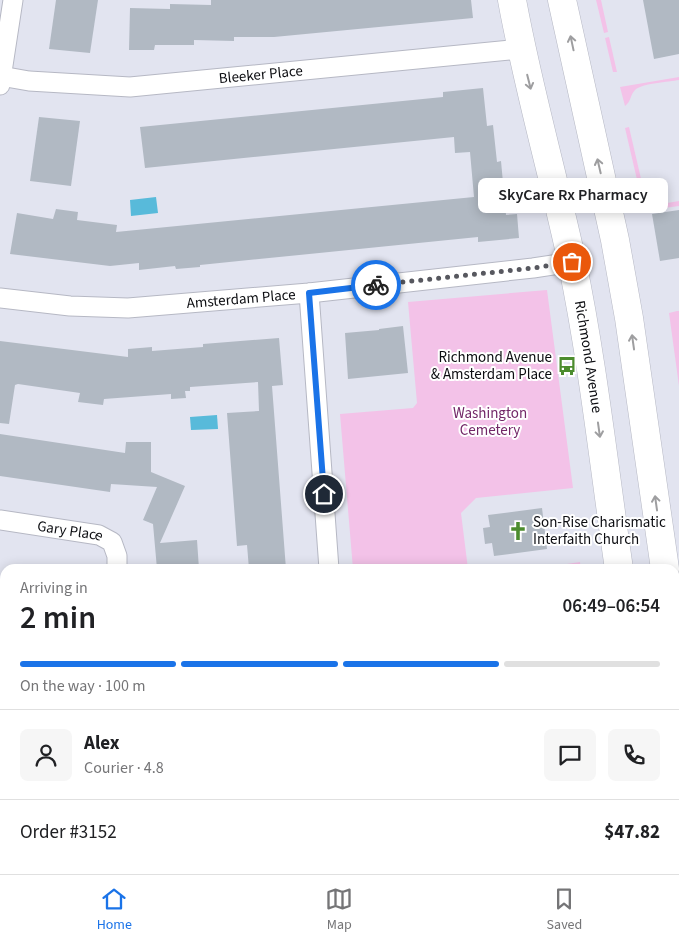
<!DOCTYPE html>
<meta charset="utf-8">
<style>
:root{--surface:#fff;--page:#f6f6f6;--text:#202124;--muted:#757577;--line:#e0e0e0;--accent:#1a73e8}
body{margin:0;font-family:"Source Sans 3",sans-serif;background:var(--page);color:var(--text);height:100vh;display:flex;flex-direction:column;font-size:19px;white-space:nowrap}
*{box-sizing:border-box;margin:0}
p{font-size:16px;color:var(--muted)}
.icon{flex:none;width:28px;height:28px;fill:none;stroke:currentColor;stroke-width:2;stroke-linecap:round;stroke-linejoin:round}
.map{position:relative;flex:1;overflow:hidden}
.drawer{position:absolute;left:0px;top:564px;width:680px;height:311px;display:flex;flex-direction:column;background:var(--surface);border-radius:15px 15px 0 0;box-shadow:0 2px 12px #0003}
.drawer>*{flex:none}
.pin{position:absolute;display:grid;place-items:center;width:42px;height:42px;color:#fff;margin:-21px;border:2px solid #fff;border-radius:50%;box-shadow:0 1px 5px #0007}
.courier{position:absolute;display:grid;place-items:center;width:50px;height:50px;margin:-25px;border:4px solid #1a73e8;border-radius:50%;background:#fff;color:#222;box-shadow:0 1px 6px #0007}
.bubble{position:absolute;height:35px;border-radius:8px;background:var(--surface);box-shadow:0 2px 12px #0003;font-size:16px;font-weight:600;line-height:35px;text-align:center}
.headline em{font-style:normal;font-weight:600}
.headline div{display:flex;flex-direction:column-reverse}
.headline{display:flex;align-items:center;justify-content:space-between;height:85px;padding:0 20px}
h1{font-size:32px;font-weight:600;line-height:38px}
.bar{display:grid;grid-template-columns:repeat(4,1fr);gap:8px 5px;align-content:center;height:60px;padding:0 20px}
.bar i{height:6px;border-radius:4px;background:var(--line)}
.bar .selected{background:var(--accent)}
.bar p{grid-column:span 4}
.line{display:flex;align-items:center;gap:12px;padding:0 20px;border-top:1px solid var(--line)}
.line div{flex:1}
.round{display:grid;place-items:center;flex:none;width:52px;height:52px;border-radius:8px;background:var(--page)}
.menu{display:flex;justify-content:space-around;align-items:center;height:70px;border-top:1px solid var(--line);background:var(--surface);font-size:14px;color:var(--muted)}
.menu a{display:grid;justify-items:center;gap:2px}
.menu .selected{color:var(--accent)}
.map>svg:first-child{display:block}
</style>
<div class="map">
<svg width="679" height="874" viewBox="0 0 679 874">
<rect width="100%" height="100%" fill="#e2e4f0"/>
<g fill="#f3c2e8">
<polygon points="596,0 601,0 608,32 604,33"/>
<polygon points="609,37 617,72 613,72 605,38"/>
<path d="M679,77v3c-10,2 -37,3 -44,10 -5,5 -4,12 -10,16l-5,-19z"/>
<polygon points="629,127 642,183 638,184 625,128"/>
<polygon points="679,201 679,206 649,210 649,206"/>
<polygon points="547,290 573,488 476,498 461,513 468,569 353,569 340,414 413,408 417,403 408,302"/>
<polygon points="677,311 679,311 679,386 669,313"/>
<polygon points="580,562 581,569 534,569"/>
<polygon points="408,870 503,870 496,874 420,874"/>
</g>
<g fill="#58bada">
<polygon points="156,197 158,213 131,216 130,200"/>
<polygon points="217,415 218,429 191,430 190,417"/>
</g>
<g fill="#b1b9c3">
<polygon points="56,0 98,0 90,53 49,49"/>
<polygon points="211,0 471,0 473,18 274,37 234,37 234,41 194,40 194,45 155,45 154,50 129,50 130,8 170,9 170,4 211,5"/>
<polygon points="643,0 679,0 679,54 654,59"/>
<polygon points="483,88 487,126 493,125 497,162 501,161 506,215 517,214 519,238 478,242 478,237 200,265 200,267 176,269 175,266 139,270 139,263 110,266 10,254 17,213 53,219 56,209 78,212 77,220 117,225 116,232 474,197 470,152 455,153 454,137 145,168 140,127 443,97 443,92"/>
<polygon points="39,117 80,121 71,186 30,181"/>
<polygon points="679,210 679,258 660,261 652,214"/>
<polygon points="403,326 408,373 348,379 345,333 379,330 379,329"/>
<polygon points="279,338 283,385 272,386 286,569 249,569 247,545 237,546 227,413 259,411 258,382 190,387 190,391 185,391 186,398 171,399 171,394 104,399 103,405 78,402 80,393 18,384 15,385 9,424 0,423 0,341 128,357 128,349 152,347 152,351 203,347 203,344"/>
<polygon points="0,434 125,453 126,442 151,442 151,472 185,486 160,543 197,540 199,569 157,569 153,524 143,520 157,487 111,484 110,492 0,476"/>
<polygon points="542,508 547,549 494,556 492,543 485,544 483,528 490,527 488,515"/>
</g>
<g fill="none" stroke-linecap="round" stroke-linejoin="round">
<g stroke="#b6b8c4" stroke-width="21">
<g id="street">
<path id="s1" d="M1,76l28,5 101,6 391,-38"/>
<polyline points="0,85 13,0"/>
<polyline points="309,293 329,569"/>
<path id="s2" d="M0,298l70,8 58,2 181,-15 224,-25 39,-6"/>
<path id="s3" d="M0,520l99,15 13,7 5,14v13"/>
<polyline points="351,870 352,874"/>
<polyline points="114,874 114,870"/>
</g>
</g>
<g stroke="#b6b8c4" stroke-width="29">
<g id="primary">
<path id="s4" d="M512,0c16,88 41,174 60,262 21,101 32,205 47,307"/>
<polyline points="562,0 615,240 629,318 665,569"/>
<polyline points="675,636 679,663"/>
<polyline points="661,870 662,874"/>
</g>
</g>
<use href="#street" stroke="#fff" stroke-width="19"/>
<use href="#primary" stroke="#fff" stroke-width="28"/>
</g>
<defs><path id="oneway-shaft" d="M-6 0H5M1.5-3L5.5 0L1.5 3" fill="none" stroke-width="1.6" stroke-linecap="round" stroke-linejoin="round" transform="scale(1.25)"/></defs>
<g stroke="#9e9ea0">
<use href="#oneway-shaft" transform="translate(572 43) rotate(-102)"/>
<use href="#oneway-shaft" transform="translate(529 82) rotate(76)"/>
<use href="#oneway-shaft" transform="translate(599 166) rotate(-103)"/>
<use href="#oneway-shaft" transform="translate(633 342) rotate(-98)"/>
<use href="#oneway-shaft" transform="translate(599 430) rotate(82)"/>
<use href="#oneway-shaft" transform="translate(656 503) rotate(-98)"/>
</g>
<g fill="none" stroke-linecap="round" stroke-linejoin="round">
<polyline stroke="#57585f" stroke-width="5" stroke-dasharray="0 9" points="376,285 533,268 572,262"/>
<polyline stroke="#1a73e8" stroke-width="6" points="324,494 309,293 376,285"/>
</g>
<defs>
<g id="bus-bare" transform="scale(1.5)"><path d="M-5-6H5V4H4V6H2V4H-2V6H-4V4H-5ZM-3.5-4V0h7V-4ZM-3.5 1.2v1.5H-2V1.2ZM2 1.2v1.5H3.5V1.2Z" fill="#4c8c2e" stroke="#fff" stroke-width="2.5" paint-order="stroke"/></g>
<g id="church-bare" transform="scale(1.5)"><path d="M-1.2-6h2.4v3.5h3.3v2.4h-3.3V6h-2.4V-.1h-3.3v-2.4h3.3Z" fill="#4c8c2e" stroke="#fff" stroke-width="2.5" paint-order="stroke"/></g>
</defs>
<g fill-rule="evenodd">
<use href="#bus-bare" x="567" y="366"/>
<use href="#church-bare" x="518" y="531"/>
</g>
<g text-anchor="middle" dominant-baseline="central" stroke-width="4" stroke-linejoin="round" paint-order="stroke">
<g font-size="15" fill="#0c0d11" stroke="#fff">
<text stroke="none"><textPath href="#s1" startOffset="261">Bleeker Place</textPath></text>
<text stroke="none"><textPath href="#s2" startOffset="242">Amsterdam Place</textPath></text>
<text stroke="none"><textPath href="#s4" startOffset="365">Richmond Avenue</textPath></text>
<text stroke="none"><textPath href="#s3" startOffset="71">Gary Place</textPath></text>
</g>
<g font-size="15" fill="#0c0d11" stroke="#fff" text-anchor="end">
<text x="552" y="357">Richmond Avenue<tspan x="552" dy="17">&amp; Amsterdam Place</tspan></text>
<text x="533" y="522" text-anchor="start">Son-Rise Charismatic<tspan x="533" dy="17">Interfaith Church</tspan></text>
</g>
<g font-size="15" fill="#722767" stroke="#fff">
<text x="490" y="413">Washington<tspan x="490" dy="17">Cemetery</tspan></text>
</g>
</g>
</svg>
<div class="pin" style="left:572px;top:262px;background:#ea580c"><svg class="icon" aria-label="bag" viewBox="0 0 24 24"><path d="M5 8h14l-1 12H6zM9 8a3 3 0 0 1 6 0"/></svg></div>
<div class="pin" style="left:324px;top:494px;background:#1f2937"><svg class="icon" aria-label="home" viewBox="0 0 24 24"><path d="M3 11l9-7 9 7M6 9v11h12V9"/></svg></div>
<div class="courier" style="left:376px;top:285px"><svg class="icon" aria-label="bike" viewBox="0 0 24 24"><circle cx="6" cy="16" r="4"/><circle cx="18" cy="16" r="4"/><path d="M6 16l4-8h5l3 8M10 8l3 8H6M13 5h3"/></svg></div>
<div class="bubble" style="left:478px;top:178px;width:190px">SkyCare Rx Pharmacy</div>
<section class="drawer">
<div class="headline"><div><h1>2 min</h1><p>Arriving in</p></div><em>06:49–06:54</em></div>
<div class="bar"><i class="selected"></i><i class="selected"></i><i class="selected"></i><i></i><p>On the way · 100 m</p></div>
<div class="line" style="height:90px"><a class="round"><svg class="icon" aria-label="person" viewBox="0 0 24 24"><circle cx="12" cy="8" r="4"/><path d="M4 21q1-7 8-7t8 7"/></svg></a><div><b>Alex</b><p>Courier · 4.8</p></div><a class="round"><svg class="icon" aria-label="chat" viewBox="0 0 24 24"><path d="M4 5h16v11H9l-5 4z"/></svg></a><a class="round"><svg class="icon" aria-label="phone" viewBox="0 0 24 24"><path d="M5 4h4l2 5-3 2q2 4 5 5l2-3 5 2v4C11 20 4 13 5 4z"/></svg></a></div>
<div class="line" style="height:65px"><div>Order #3152</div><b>$47.82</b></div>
</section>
</div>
<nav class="menu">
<a class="selected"><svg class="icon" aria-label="home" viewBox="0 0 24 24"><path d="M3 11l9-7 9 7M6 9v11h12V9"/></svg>Home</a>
<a><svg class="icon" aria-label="map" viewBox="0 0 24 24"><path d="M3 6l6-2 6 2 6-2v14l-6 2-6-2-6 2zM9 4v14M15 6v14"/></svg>Map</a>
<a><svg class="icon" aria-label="saved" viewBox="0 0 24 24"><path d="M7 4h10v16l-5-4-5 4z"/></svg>Saved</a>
</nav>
